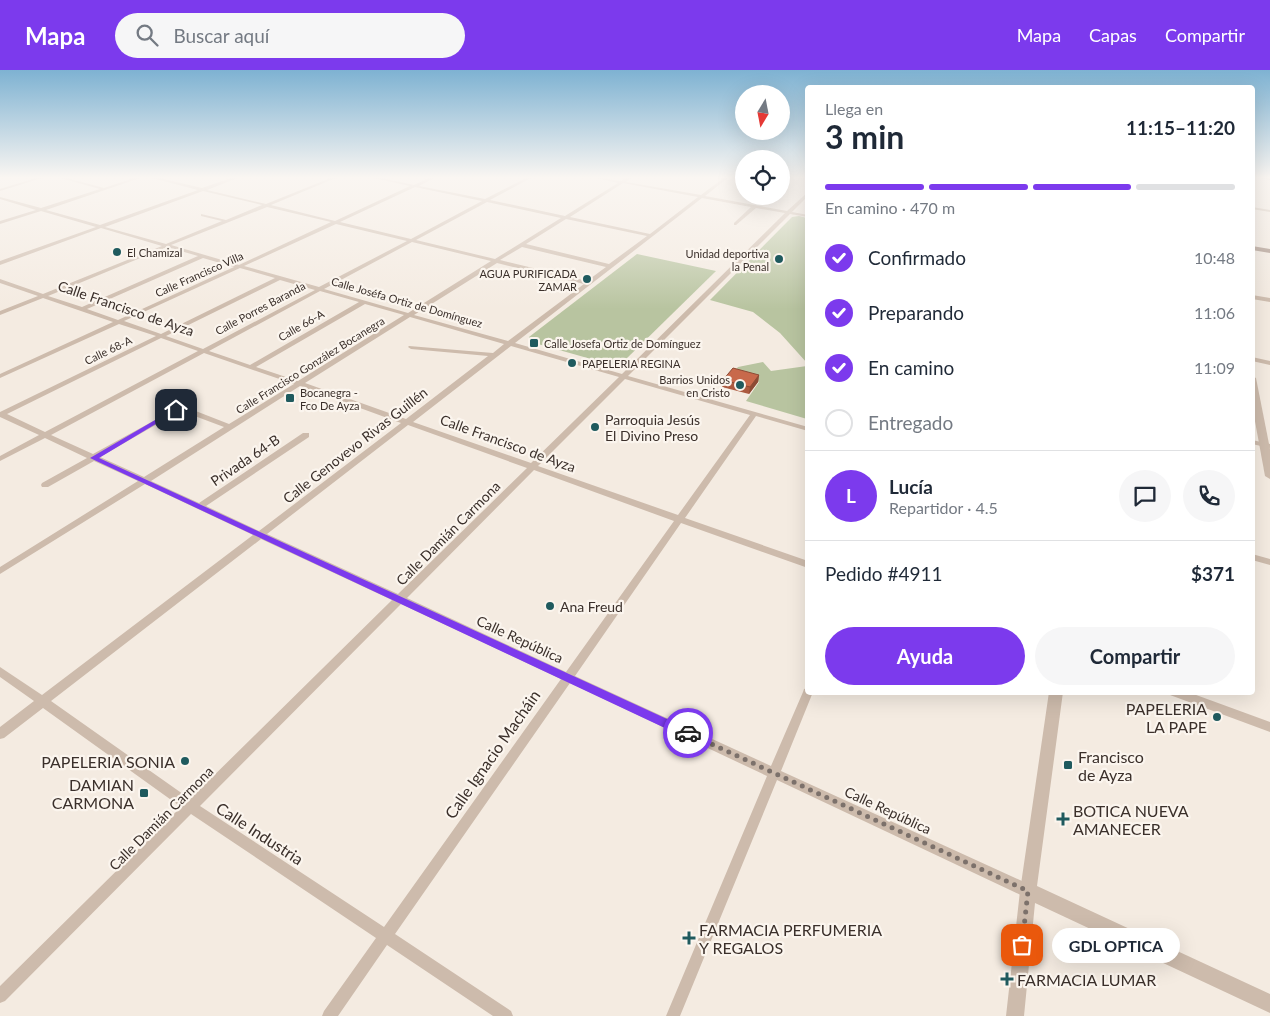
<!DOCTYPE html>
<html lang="es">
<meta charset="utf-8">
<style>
:root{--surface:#fff;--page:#f6f6f7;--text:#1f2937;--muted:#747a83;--line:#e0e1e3;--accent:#7c3aed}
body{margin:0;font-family:Lato,sans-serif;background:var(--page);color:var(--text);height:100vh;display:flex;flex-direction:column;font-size:19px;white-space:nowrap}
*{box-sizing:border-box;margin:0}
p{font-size:16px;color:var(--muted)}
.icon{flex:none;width:28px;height:28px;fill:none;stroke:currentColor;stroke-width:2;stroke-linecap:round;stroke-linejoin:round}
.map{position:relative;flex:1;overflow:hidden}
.drawer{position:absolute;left:805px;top:15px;width:450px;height:610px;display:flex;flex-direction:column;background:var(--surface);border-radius:5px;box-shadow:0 5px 20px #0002}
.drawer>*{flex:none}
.needle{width:32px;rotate:190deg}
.tools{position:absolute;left:735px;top:15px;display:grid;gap:10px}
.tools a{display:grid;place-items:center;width:55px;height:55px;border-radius:50%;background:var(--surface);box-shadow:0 5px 20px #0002;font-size:25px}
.pin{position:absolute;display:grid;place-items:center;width:42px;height:42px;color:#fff;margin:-21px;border-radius:10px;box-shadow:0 2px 8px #0006}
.courier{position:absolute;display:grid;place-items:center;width:50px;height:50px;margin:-25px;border:4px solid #7c3aed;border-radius:50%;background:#fff;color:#222;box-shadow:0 1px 6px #0007}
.bubble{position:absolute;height:35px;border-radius:18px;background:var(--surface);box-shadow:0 5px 20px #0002;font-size:16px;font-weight:700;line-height:35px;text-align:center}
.overview em{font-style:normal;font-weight:700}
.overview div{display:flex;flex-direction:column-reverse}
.overview{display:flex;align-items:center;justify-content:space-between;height:85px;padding:0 20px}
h1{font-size:32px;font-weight:700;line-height:38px}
.bar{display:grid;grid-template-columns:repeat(4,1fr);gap:8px 5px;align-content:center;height:60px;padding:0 20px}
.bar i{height:6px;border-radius:4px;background:var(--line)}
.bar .on{background:var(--accent)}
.bar p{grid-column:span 4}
.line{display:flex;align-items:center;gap:12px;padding:0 20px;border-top:1px solid var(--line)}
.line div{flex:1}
.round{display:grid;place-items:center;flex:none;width:52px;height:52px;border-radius:26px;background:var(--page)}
ol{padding:0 20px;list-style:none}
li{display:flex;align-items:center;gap:15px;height:55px}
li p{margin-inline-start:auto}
li .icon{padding:5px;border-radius:50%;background:var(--accent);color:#fff;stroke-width:4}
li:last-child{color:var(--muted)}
li i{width:28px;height:28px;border:2px solid var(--line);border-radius:50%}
.cta{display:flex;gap:10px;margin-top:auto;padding:10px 20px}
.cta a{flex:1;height:58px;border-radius:30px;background:var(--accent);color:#fff;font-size:20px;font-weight:700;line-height:58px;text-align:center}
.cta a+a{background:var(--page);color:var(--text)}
header{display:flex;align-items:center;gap:30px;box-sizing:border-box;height:70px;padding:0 25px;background:var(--accent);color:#fff}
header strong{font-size:24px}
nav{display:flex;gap:28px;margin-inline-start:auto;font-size:18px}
.search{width:350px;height:45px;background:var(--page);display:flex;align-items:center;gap:12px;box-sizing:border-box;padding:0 18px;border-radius:28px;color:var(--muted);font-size:19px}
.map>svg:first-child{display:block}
</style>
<header>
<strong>Mapa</strong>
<div class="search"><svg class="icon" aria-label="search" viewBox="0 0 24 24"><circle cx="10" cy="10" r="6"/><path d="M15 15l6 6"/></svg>Buscar aquí</div>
<nav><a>Mapa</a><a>Capas</a><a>Compartir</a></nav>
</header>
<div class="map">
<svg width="1270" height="946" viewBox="0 0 1270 946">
<rect width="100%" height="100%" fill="#f4ebe1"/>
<g fill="#b8c4a0">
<polygon points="799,146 807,148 807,293 780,263 753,242 710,230 792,147"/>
<polygon points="637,184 716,201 623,292 612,295 531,272 529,267"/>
<polygon points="763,292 771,301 807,296 807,349 746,331 759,312 731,305 738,297"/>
</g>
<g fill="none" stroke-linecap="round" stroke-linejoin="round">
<g fill="#cdbbac" fill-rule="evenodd">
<polygon points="39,107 45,107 0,121 0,119"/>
<path d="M57,107h6l41,11 33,-11h6l-97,33 54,15 98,-35 -50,-13h7l47,11 32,-11h6l-33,13 59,14 67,-27h5l-67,28 64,16 75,-35 -41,-9h8l37,8 17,-8h5l-17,9 66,13 43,-22h5l-43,23 75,16 53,-33 -26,-6 29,4 6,-4h5l-6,5 75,13 24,-18h4l-24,19 82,15 21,-19v4l-16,16 16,3v2l-18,-3 -162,162 180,51v4l-52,-15 -71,102 123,43v7l-127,-45 -106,153 196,90 32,-74 1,-3 4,-1v4h5l-32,79 252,115 2,5 -2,5 -5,2 -5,-2 -246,-116 -97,236h-14l101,-240 -197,-93 -175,251 116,77 2,5h-20l-106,-71 -49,71h-16l2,-5 52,-73 -185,-124 -186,187 -5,2v-17l181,-179 -138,-99 -39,30 -4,1v-12l34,-26 -34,-24v-10l42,28 211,-160 -108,-51 -145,90v-7l138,-86 -44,-20 -46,26h-6l-1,-2 1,-2 45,-25 -42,-20 -45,23v-5l39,-21 -39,-18v-5l156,-76 -37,-12 -119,54v-4l113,-52 -70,-24 -43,17v-4l38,-15 -38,-13v-4l43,15 119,-48 -61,-18 -101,37v-4l96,-34 -55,-16 -41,13v-3l36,-11 -36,-11v-2l41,11 59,-19zM623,113l75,14 -48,37 -80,-17zM415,117l67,14 -71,38 -71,-17zM203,121l59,14 -36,15 -25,-6v2l21,5 -56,23 -61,-17zM702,128l49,9 -17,16v2h2l20,-17 29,5 -163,161 -107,-31zM487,132l74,16 -66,41 -79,-19zM267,137l64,15 -92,43 -68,-20zM566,149l81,17 -38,28 -83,-20zM336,154l71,17 -88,46 -75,-21zM412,172l79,19 -83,52 -84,-24zM167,177l31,9 -116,51 -34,-11zM522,177l84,20 -19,14 -87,-21zM203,188l31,9 -116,53 -31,-11zM497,193l87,21 -76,57 -94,-26zM240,198l35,10 -114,56 -37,-13zM280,210l35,10 -112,59 -37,-13zM320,221l39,11 -109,63 -41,-14zM365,234l39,11 -106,66 -42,-14zM410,247l94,27 -11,9 -84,-7 -1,1 3,2 77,7 -82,63 -101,-36zM161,268l37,13 -153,81 -38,-18zM511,276l108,31 -88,86 -118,-41zM204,283l90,31 -65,40 -41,-16h-11l-84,46 -42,-19zM625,309l125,36 -72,100 -140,-49zM300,316l101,37 -142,108 -53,-25 103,-69v-4h-6l-104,70 -48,-22zM178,342h6l40,15 -80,50 -44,-20zM408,355l119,43 -129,126 -131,-60zM534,400l140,51 -108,151 -159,-74zM261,469l131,61 -202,199 -139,-98zM401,534l160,75 -177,248 -184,-121z"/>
<polygon points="1252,137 1270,140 1270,142 1252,139"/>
<polygon points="1252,225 1270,228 1270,232 1252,229"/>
<polygon points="1252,287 1270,291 1270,295 1252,291"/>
<polygon points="1252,370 1270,374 1270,378 1252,374"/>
<polygon points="1252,484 1270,489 1270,495 1252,490"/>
<polygon points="1169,622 1188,622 1270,652 1270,662 1170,625"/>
</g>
<g fill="#cdbbac" fill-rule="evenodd">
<polygon points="1252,306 1256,308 1270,379 1270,409 1265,406 1252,335"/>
<polygon points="1049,622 1063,622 1037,816 1270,924 1270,943 1035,833 1024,946 1006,946 1020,821"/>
</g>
<g fill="#a18a7d" fill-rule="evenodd">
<polygon points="1257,107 1270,107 1270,110"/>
<polygon points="1252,176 1270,179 1270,183 1252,180"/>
</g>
</g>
<polygon fill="#ac5a40" points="759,305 758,312 749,324 722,317 723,310"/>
<polygon fill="#8c4a34" points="759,305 758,312 749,324 750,317"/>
<polygon fill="#c8694b" stroke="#8c4a34" points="733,298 759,305 750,317 723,310"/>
<linearGradient id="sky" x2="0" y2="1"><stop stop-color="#7eb2d2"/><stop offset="0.45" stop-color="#faf6f2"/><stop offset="1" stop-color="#faf6f2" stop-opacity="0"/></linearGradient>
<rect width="1270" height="239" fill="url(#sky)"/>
<polygon fill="#7c3aed" points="174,339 179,340 99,388 691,660 693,663 691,667 684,667 90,388"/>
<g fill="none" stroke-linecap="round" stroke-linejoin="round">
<polyline stroke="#7c716b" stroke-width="5" stroke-dasharray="0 9" points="688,663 1028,821 1022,875"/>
</g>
<g fill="#1f5a5e" stroke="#fbf5ee" stroke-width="2">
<circle cx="117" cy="182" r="5"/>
<circle cx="779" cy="189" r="5"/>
<circle cx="587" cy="209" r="5"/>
<rect x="529" y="268" width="10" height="10" rx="2.5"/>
<circle cx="572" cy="293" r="5"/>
<circle cx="740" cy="315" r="5"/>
<rect x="285" y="323" width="10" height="10" rx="2.5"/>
<circle cx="595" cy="357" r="5"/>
<circle cx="550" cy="536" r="5"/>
<circle cx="1217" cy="647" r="5"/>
<circle cx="185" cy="691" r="5"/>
<rect x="1063" y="690" width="10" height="10" rx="2.5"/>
<rect x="139" y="718" width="10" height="10" rx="2.5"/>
<path d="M1060.5 741.5h5v5h5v5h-5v5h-5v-5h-5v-5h5z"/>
<path d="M686.5 860.5h5v5h5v5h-5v5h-5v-5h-5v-5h5z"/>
<path d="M1004.5 901.5h5v5h5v5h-5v5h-5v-5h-5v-5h5z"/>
</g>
<g text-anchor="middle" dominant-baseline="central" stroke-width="4.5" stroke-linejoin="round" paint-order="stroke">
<g font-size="11" fill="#3b302b" stroke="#fbf5ee" text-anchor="start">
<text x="127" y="182">El Chamizal</text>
<text x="769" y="183" text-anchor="end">Unidad deportiva<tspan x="769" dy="13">la Penal</tspan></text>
<text x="577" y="203" text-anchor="end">AGUA PURIFICADA<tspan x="577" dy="13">ZAMAR</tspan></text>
<text x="544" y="273">Calle Josefa Ortiz de Domínguez</text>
<text x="582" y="293">PAPELERIA REGINA</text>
<text x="730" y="309" text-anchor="end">Barrios Unidos<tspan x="730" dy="13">en Cristo</tspan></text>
<text x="300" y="322">Bocanegra -<tspan x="300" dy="13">Fco De Ayza</tspan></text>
</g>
<g font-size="11" fill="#3b302b" stroke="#fbf5ee">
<text transform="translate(199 204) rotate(-24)">Calle Francisco Villa</text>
<text transform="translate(407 232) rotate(16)">Calle Joséfa Ortiz de Domínguez</text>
<text transform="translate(260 238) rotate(-28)">Calle Porres Baranda</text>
<text transform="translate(301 255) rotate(-30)">Calle 66-A</text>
<text transform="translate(108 280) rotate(-26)">Calle 68-A</text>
<text transform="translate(310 295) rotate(-32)">Calle Francisco González Bocanegra</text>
</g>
<g font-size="14" fill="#3b302b" stroke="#fbf5ee">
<text transform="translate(126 238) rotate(19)">Calle Francisco de Ayza</text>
<text transform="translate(508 373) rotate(20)">Calle Francisco de Ayza</text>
<text transform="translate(355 375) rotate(-38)">Calle Genovevo Rivas Guillén</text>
<text transform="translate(245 390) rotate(-34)">Privada 64-B</text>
<text transform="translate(448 463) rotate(-45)">Calle Damián Carmona</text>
<text transform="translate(520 569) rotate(25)">Calle República</text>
<text transform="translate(888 740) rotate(25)">Calle República</text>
<text transform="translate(161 748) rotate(-45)">Calle Damián Carmona</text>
</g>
<g font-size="14" fill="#3b302b" stroke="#fbf5ee" text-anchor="start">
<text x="605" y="349">Parroquia Jesús<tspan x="605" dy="16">El Divino Preso</tspan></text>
<text x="560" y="536">Ana Freud</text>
</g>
<g font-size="16" fill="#3b302b" stroke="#fbf5ee" text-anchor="start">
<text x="1207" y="638" text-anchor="end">PAPELERIA<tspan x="1207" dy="18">LA PAPE</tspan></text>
<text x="1078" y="686">Francisco<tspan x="1078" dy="18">de Ayza</tspan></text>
<text x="175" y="691" text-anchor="end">PAPELERIA SONIA</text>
<text x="134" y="714" text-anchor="end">DAMIAN<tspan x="134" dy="18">CARMONA</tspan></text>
<text x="1073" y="740">BOTICA NUEVA<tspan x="1073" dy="18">AMANECER</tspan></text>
<text x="699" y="859">FARMACIA PERFUMERIA<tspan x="699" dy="18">Y REGALOS</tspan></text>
<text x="1017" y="909">FARMACIA LUMAR</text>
</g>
<g font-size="16" fill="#3b302b" stroke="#fbf5ee">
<text transform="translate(492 684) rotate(-55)">Calle Ignacio Macháin</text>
<text transform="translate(260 763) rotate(33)">Calle Industria</text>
</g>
</g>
</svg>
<div class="tools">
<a><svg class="needle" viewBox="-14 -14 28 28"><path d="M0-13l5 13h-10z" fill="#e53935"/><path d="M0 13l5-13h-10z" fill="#747a83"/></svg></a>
<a><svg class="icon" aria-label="locate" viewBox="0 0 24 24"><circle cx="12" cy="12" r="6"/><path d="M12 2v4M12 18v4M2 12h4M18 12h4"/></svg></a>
</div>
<div class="pin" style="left:1022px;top:875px;background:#ea580c"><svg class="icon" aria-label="bag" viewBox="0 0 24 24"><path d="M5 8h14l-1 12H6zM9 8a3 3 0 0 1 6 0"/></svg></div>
<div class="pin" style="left:176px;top:340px;background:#1f2937"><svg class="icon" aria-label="home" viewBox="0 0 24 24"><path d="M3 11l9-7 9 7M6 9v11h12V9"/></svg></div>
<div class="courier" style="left:688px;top:663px"><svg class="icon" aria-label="car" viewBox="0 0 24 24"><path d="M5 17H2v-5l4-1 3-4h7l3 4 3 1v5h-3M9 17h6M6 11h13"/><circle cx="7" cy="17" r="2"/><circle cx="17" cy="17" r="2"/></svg></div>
<div class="bubble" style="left:1052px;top:858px;width:128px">GDL OPTICA</div>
<section class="drawer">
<div class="overview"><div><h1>3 min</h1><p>Llega en</p></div><em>11:15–11:20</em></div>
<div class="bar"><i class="on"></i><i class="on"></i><i class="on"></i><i></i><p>En camino · 470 m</p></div>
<ol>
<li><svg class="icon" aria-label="check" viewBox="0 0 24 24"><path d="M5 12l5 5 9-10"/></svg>Confirmado<p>10:48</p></li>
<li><svg class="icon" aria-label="check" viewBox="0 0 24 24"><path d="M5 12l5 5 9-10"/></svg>Preparando<p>11:06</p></li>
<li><svg class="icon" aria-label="check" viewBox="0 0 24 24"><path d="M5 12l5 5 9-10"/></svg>En camino<p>11:09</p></li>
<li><i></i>Entregado</li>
</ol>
<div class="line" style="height:90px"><b class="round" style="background:var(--accent);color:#fff">L</b><div><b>Lucía</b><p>Repartidor · 4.5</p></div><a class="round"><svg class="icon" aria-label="chat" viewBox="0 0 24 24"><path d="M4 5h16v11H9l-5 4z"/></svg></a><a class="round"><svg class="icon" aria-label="phone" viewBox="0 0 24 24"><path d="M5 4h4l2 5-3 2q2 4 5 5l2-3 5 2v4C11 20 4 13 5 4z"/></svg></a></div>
<div class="line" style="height:65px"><div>Pedido #4911</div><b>$371</b></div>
<div class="cta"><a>Ayuda</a><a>Compartir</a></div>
</section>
</div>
